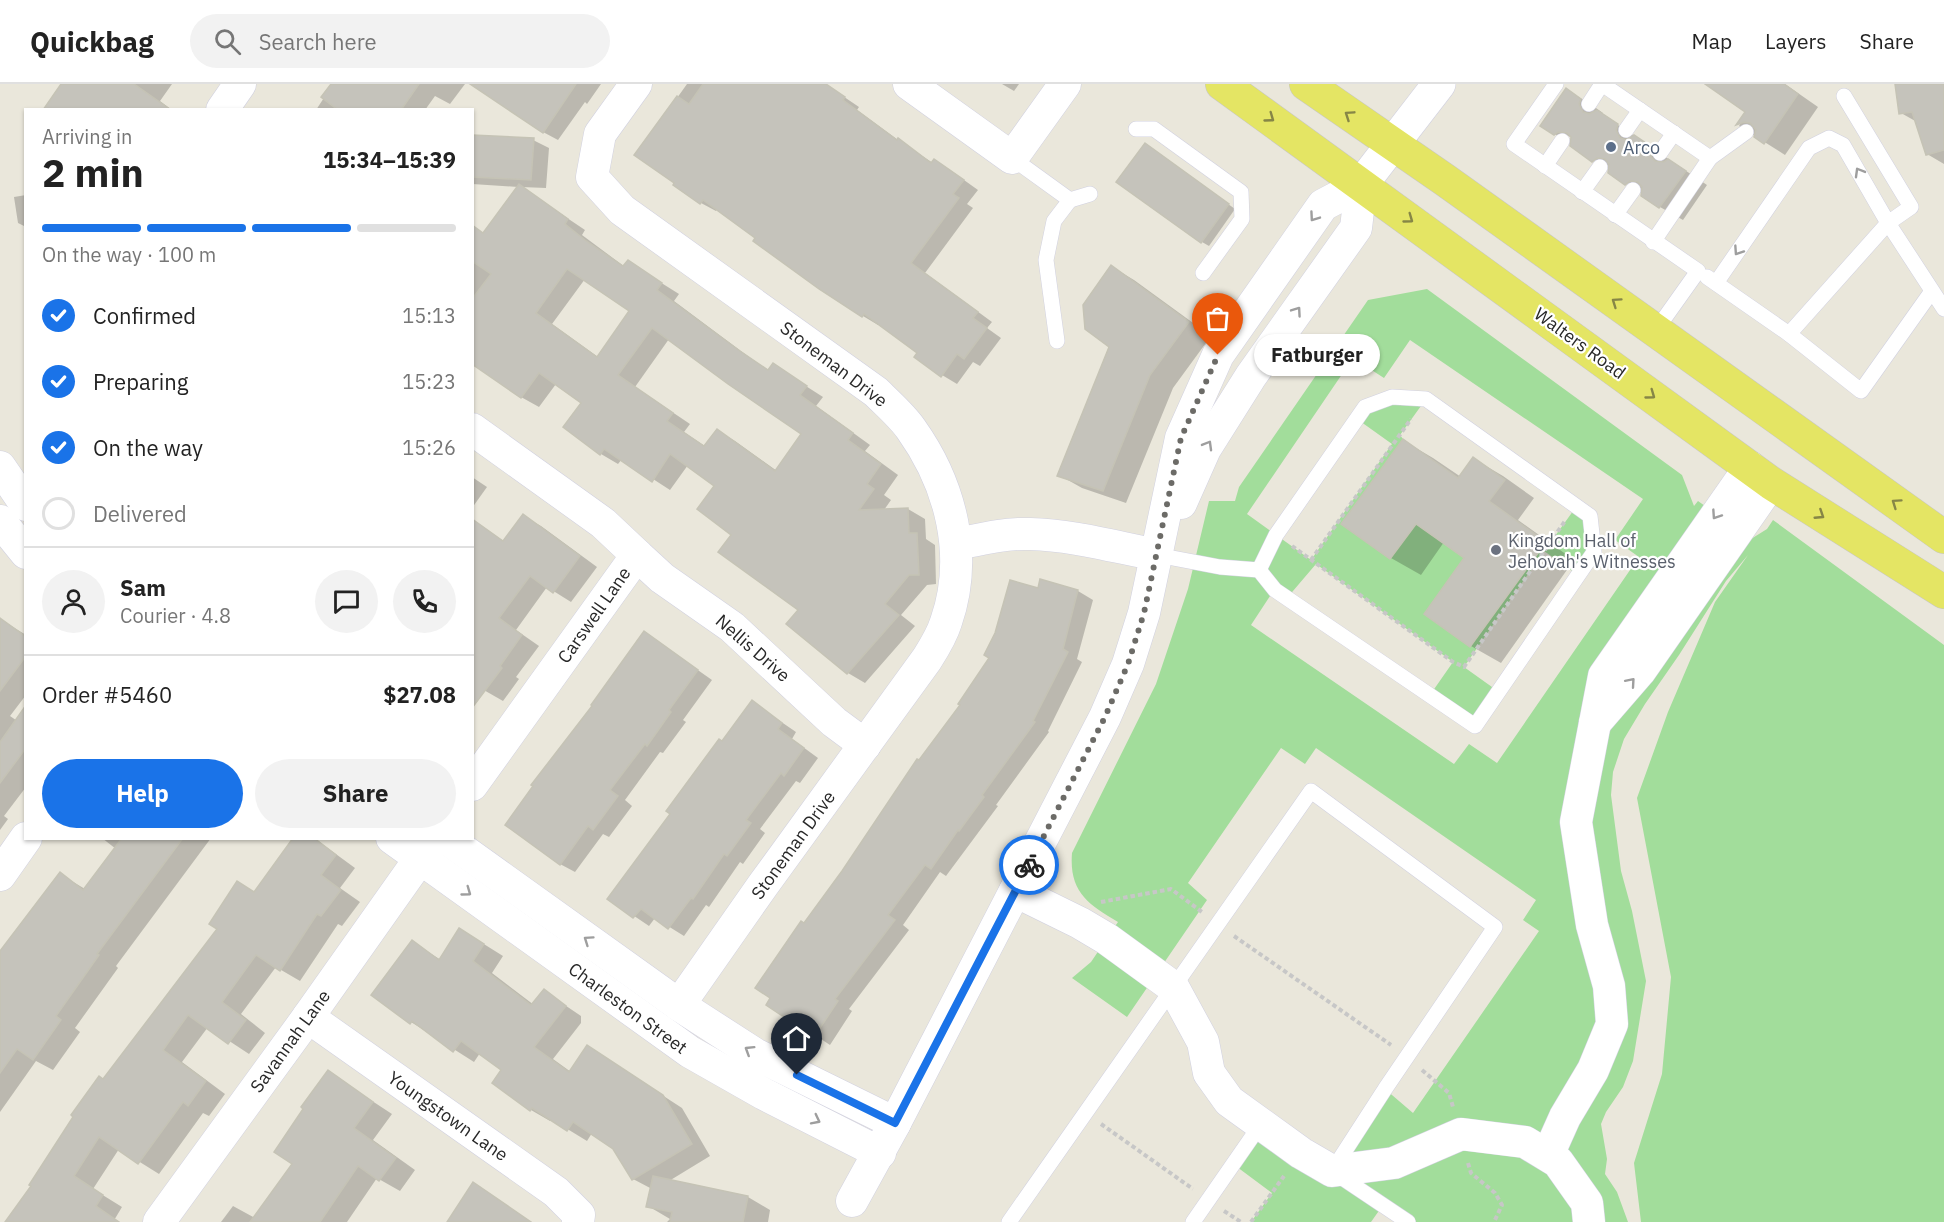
<!DOCTYPE html>
<meta charset="utf-8">
<style>
:root{--surface:#fff;--page:#f2f2f2;--text:#222;--muted:#767676;--line:#e0e0e0;--accent:#1a73e8}
body{margin:0;font-family:"IBM Plex Sans",sans-serif;background:var(--page);color:var(--text);height:100vh;display:flex;flex-direction:column;font-size:22px;white-space:nowrap}
*{box-sizing:border-box;margin:0}
p{font-size:20px;color:var(--muted)}
.icon{flex:none;width:33px;height:33px;fill:none;stroke:currentColor;stroke-width:2;stroke-linecap:round;stroke-linejoin:round}
.map{position:relative;flex:1;overflow:hidden}
.details{position:absolute;left:24px;top:24px;width:450px;height:732px;display:flex;flex-direction:column;background:var(--surface);border-radius:0px;box-shadow:0 2px 4px #0004}
.details>*{flex:none}
.pin{position:absolute;display:grid;place-items:center;width:51px;height:51px;color:#fff;margin:-62px -26px;border-radius:50% 50% 50% 0;rotate:-45deg;box-shadow:0 0 6px #0007}
.pin .icon{rotate:45deg}
.courier{position:absolute;display:grid;place-items:center;width:60px;height:60px;margin:-30px;border:4px solid #1a73e8;border-radius:50%;background:#fff;color:#222;box-shadow:0 2px 8px #0007}
.bubble{position:absolute;height:42px;border-radius:21px;background:var(--surface);box-shadow:0 2px 4px #0004;font-size:20px;font-weight:700;line-height:42px;text-align:center}
.overview em{font-style:normal;font-weight:700}
.overview div{display:flex;flex-direction:column-reverse}
.overview{display:flex;align-items:center;justify-content:space-between;height:102px;padding:0 18px}
h1{font-size:39px;font-weight:700;line-height:45px}
.bar{display:grid;grid-template-columns:repeat(4,1fr);gap:9px 6px;align-content:center;height:72px;padding:0 18px}
.bar i{height:8px;border-radius:4px;background:var(--line)}
.bar .active{background:var(--accent)}
.bar p{grid-column:span 4}
.line{display:flex;align-items:center;gap:15px;padding:0 18px;border-top:2px solid var(--line)}
.line div{flex:1}
.round{display:grid;place-items:center;flex:none;width:63px;height:63px;border-radius:32px;background:var(--page)}
ol{padding:0 18px;list-style:none}
li{display:flex;align-items:center;gap:18px;height:66px}
li p{margin-inline-start:auto}
li .icon{padding:6px;border-radius:50%;background:var(--accent);color:#fff;stroke-width:4}
li:last-child{color:var(--muted)}
li i{width:33px;height:33px;border:3px solid var(--line);border-radius:50%}
.button{display:flex;gap:12px;margin-top:auto;padding:12px 18px}
.button a{flex:1;height:69px;border-radius:36px;background:var(--accent);color:#fff;font-size:24px;font-weight:700;line-height:69px;text-align:center}
.button a+a{background:var(--page);color:var(--text)}
header{display:flex;align-items:center;gap:36px;box-sizing:border-box;height:84px;padding:0 30px;background:var(--surface);border-bottom:2px solid var(--line)}
header strong{font-size:28px}
nav{display:flex;gap:33px;margin-inline-start:auto;font-size:21px}
.search{width:420px;height:54px;background:var(--page);display:flex;align-items:center;gap:15px;box-sizing:border-box;padding:0 21px;border-radius:33px;color:var(--muted);font-size:22px}
.map>svg:first-child{display:block}
</style>
<header>
<strong>Quickbag</strong>
<div class="search"><svg class="icon" aria-label="search" viewBox="0 0 24 24"><circle cx="10" cy="10" r="6"/><path d="M15 15l6 6"/></svg>Search here</div>
<nav><a>Map</a><a>Layers</a><a>Share</a></nav>
</header>
<div class="map">
<svg width="1944" height="1138" viewBox="0 0 1944 1138">
<rect width="100%" height="100%" fill="#eae7db"/>
<path fill="#a2dd9b" fill-rule="evenodd" d="M1427,205l255,186 12,31 4,-5 53,38 16,-10 6,-9 171,125v577h-303l-7,-59 28,-89 9,-97 -34,-179 31,-86 47,-110 33,-47 -22,26 -47,74 -34,49 -21,35 -11,33 -2,23 10,76 11,40 14,70 -13,80 -10,26 -17,25 -5,12 6,35 -2,15 12,18 11,30h-220l-25,-17 -12,17h-120l21,-29 -39,-29 28,-40 72,47 52,-82 28,24 126,-182 -16,-11 13,-20 -220,-152 -11,16 -24,-16 -93,135 19,17 -80,117 -55,-39 19,-16 27,-40c-31,-18 -49,-31 -46,-69l84,-169 32,-95 21,-88h26l4,-14 129,-187zM1410,256l233,159 -28,41 24,17 -142,206 -28,-19 -15,20 -203,-139 23,-35 13,8 29,-34 137,98 -23,33 45,31 24,-34 -35,-25 80,-116 34,24 16,-23 -4,-36 -14,-9 -26,36 -4,-1 -76,105 -46,-33 40,-56 -48,-34 -26,35 -48,-35 61,-85 -3,-4 26,-36 -61,8 -8,12 35,25 -81,116 -64,-46 106,-156 31,20z"/>
<g fill="#0003" fill-rule="evenodd">
<polygon points="87,0 172,0 160,17 172,26 124,26"/>
<polygon points="333,0 465,0 450,20 435,12 425,26 316,26"/>
<polygon points="488,0 601,0 587,20 585,18 558,56 543,48"/>
<polygon points="687,0 825,0 859,23 857,26 898,56 933,79 935,77 950,86 978,106 967,120 973,124 925,189 992,238 987,244 1001,254 980,282 973,278 957,300 942,291 920,268 879,239 878,241 863,232 820,204 757,154 717,125 716,127 701,119 675,101 676,99 637,70"/>
<polygon points="1002,0 1019,0 1014,7"/>
<polygon points="1708,0 1785,0 1818,23 1785,71 1739,42 1747,28"/>
<polygon points="1897,0 1944,0 1944,80 1927,70 1917,38 1901,29"/>
<path d="M1566,6l23,13 14,10v2l104,70 -24,35 -23,-13 -50,-37 -55,-36zM1565,50l7,4v4l-9,-5z"/>
<path d="M472,52l61,4 16,8 -3,40 -25,-1 64,43 -3,5 43,32 3,-5 51,32 -5,7 83,62 13,8 3,-6 50,32 -7,9 54,39 -5,6 33,24 -14,20 7,5 -7,10 24,-1 17,10 1,20 9,6 1,39 -9,1 -26,30 14,11 -50,57 -17,-10 -59,-49 11,-14 -67,-76 -17,-48 -28,-21 -18,25 -48,-31 -4,5 -17,-10 -36,-27 18,-24 -27,-19 -17,23 -18,-10 -49,-65v-92l12,-6 34,-47 -46,-3zM585,195l47,32 -34,46 -46,-33zM669,255l134,95 -26,37 -42,-30 -17,-10 -12,16 -22,-15 6,-8 -55,-37z"/>
<polygon points="1152,65 1235,125 1209,162 1202,158"/>
<polygon points="26,111 26,143 18,139 14,113"/>
<polygon points="1112,183 1134,196 1211,252 1173,304 1126,419 1082,404 1059,391 1111,262"/>
<polygon points="1404,357 1433,374 1461,393 1474,375 1503,392 1534,414 1518,436 1574,476 1501,579 1471,562 1426,530 1466,474 1444,458 1421,491 1391,474 1344,440"/>
<polygon points="472,393 487,403 472,424"/>
<polygon points="523,432 541,442 597,483 571,518 547,503 516,546 539,562 516,593 519,595 503,617 482,605 472,437 505,458"/>
<polygon points="1041,497 1078,507 1093,516 1077,575 1082,578 1048,647 1049,648 996,721 998,722 946,792 940,788 903,841 909,846 849,925 852,927 830,961 768,920 804,841 962,621 1040,505"/>
<polygon points="0,535 26,551 26,611 10,632 26,643 26,703 4,732 8,735 0,746"/>
<polygon points="645,549 712,596 683,636 686,638 663,669 660,668 625,716 632,722 609,753 603,750 575,788 560,780 594,621"/>
<polygon points="752,618 796,648 792,655 818,674 800,699 796,697 760,745 765,749 743,780 740,778 709,823 706,821 684,852 655,834 649,842 609,815"/>
<polygon points="102,754 211,754 116,882 118,884 75,944 80,948 53,986 36,977 0,1028 0,876 60,790 85,805 116,765"/>
<polygon points="314,754 355,784 340,804 360,818 342,842 338,840 300,897 276,883 241,930 265,949 249,970 208,943 182,978 225,1010 209,1032 203,1029 159,1090 119,1065 93,1105 122,1123 113,1138 7,1138 104,996 255,809"/>
<polygon points="479,857 503,872 492,889 534,921 544,907 581,932 581,939 553,975 571,988 588,963 682,1024 710,1072 669,1097 748,1113 770,1126 768,1138 667,1138 670,1135 648,1122 652,1105 633,1095 614,1063 592,1049 587,1057 551,1035 550,1037 531,1026 503,986 480,969 474,978 411,938 412,858 441,876"/>
<polygon points="328,988 392,1030 373,1056 415,1086 400,1107 377,1094 347,1138 221,1138 233,1122 255,1134 294,1080"/>
</g>
<g fill="#c5c3bb" stroke="#c5c3b5" stroke-width="1.5" fill-rule="evenodd">
<polygon points="61,0 134,0 171,26 43,26"/>
<polygon points="331,0 419,0 401,26 338,26 321,13"/>
<polygon points="470,0 576,0 543,49"/>
<polygon points="703,0 826,0 845,13 843,16 897,56 898,54 931,79 934,75 964,96 953,110 959,114 911,179 978,228 973,234 987,244 964,275 957,270 941,293 914,273 917,269 864,230 862,233 819,205 753,157 755,154 703,116 700,120 673,101 674,99 634,71 677,12 689,20"/>
<polygon points="1705,0 1784,0 1798,10 1764,60 1754,53 1756,46 1750,39 1744,38 1736,41 1745,28"/>
<polygon points="1895,0 1944,0 1944,66 1926,71 1912,28 1899,30"/>
<polygon points="1566,4 1581,15 1579,20 1583,28 1589,30 1597,26 1618,40 1616,46 1620,54 1626,56 1634,51 1652,63 1651,73 1655,77 1664,78 1668,75 1686,87 1659,124 1641,112 1642,103 1638,98 1630,97 1625,101 1608,89 1609,80 1605,75 1597,74 1592,78 1570,62 1571,53 1567,49 1558,48 1554,51 1540,42"/>
<polygon points="472,51 534,54 531,96 472,93"/>
<polygon points="1145,59 1229,120 1201,159 1116,98"/>
<path d="M519,100l49,35 -3,5 20,16 38,26 5,-6 34,23 -5,7 83,61 28,19 5,-7 34,23 -7,9 53,38 -5,7 33,24 -14,20 7,5 -15,21 49,-2 1,25h8l2,42h-10l-24,29 14,11 -52,59 -61,-50 12,-14 -80,-58 13,-17 -34,-26 17,-23 -44,-32 -18,28 -48,-33 -4,6 -37,-28 18,-24 -42,-30 -18,25 -49,-34v-65l19,-25 -19,-13v-36l11,8zM567,185l62,42 -32,46 -61,-44zM652,244l76,56 73,50 -26,37 -58,-42 -13,17 -37,-25 6,-8 -55,-38z"/>
<polygon points="1111,181 1189,238 1150,291 1103,407 1057,392 1109,263 1085,245 1083,221"/>
<polygon points="1403,355 1458,394 1473,373 1505,396 1489,417 1546,458 1470,563 1424,530 1464,474 1416,440 1390,475 1341,440"/>
<polygon points="523,430 580,472 553,509 530,492 499,534 522,551 500,582 502,584 472,624 472,435 503,457"/>
<polygon points="1040,495 1078,506 1063,565 1068,568 1033,637 1035,638 982,711 984,713 959,747 958,746 931,785 925,781 888,831 895,836 835,915 838,917 814,953 766,921 770,914 755,904 801,837 804,839 842,787 917,675 919,676 960,621 958,620 989,574 984,571 995,549 1010,496 1038,504"/>
<polygon points="0,534 26,553 26,572 0,607"/>
<polygon points="644,547 698,586 669,626 671,628 647,662 645,660 610,706 618,712 593,746 588,742 560,781 505,741 533,702 531,701 592,622 591,621"/>
<polygon points="752,616 782,639 778,645 804,664 784,692 781,689 746,736 751,739 727,772 724,770 693,815 691,814 668,845 641,825 633,834 607,815 670,730 666,727 719,655 722,657"/>
<polygon points="26,621 26,664 0,699 0,658"/>
<polygon points="122,754 183,754 97,870 99,871 56,932 61,936 33,976 17,965 0,989 0,867 60,788 83,806"/>
<polygon points="293,754 314,754 336,771 321,791 341,806 321,832 317,830 280,887 256,871 222,918 246,936 228,960 188,931 163,966 206,997 188,1022 183,1018 138,1080 99,1053 74,1092 103,1111 96,1122 119,1138 5,1138 31,1102 29,1101 73,1033 71,1031 99,992 103,995 217,845 209,840 237,797 254,808"/>
<polygon points="459,844 484,860 473,877 531,921 544,905 566,922 534,963 569,988 587,961 663,1011 692,1060 632,1096 613,1065 573,1038 567,1047 532,1024 530,1027 492,999 501,986 461,957 453,968 412,937 410,940 371,911 412,856 439,876"/>
<polygon points="328,986 373,1018 354,1044 396,1074 379,1097 358,1082 320,1138 250,1138 292,1080 274,1068 303,1025 301,1023"/>
<polygon points="653,1092 748,1112 743,1138 670,1138 672,1128 646,1123"/>
<polygon points="473,1098 531,1138 447,1138"/>
</g>
<g fill="none" stroke-linecap="round" stroke-linejoin="round">
<g stroke="#d1d1e0" stroke-width="16">
<g id="lane">
<polyline points="1556,0 1514,60 1698,187 1656,246"/>
<polyline points="1602,0 1710,74 1653,158"/>
<polyline points="1589,20 1602,0"/>
<polyline points="1136,45 1154,45 1241,108 1242,135 1203,189"/>
<polyline points="1626,46 1640,26"/>
<polyline points="1660,69 1674,49"/>
<polyline points="1012,74 1070,116 1054,137 1046,176 1057,257"/>
<polyline points="1710,74 1746,48"/>
<polyline points="1545,82 1562,57"/>
<polyline points="1582,108 1600,83"/>
<polyline points="1070,116 1090,110"/>
<polyline points="1615,131 1633,106"/>
<polyline points="1707,193 1789,250"/>
<polyline points="1716,199 1809,64 1829,54 1843,61 1888,139 1911,123 1844,12"/>
<polyline points="1932,207 1861,307 1789,250 1888,139 1944,225"/>
<polyline points="1157,471 1220,483 1259,486 1275,506 1475,642 1594,468 1590,432 1426,315 1392,313 1365,323 1276,451 1259,486"/>
<polyline points="1009,1138 1311,707 1495,843 1385,1005 1332,1087 1408,1138"/>
<polyline points="1193,1138 1261,1040"/>
</g>
</g>
<g stroke="#d1d1e0" stroke-width="33">
<g id="street">
<path d="M636,0l-36,50 -8,43 30,33 254,182c12,12 26,24 35,37 40,56 58,127 35,193 -4,13 -12,26 -19,37l-164,226 -84,120"/>
<polyline points="909,0 1012,74 1065,0"/>
<polyline points="222,26 240,0"/>
<polyline points="472,345 603,439 637,471 472,701"/>
<polyline points="0,383 26,421"/>
<polyline points="1181,419 1205,365 1251,292 1356,144 1361,101"/>
<polyline points="0,437 26,469"/>
<path d="M957,460c24,-5 48,-11 73,-10 42,1 85,13 127,21"/>
<polyline points="637,471 662,494 732,543 834,638 865,661"/>
<polyline points="1595,639 1640,587 1771,399"/>
<polyline points="392,754 690,968 764,1010 880,1069"/>
<polyline points="446,754 679,921 755,970 895,1039"/>
<polyline points="0,791 26,754"/>
<polyline points="1015,807 1080,839 1107,855 1173,903 1203,958 1209,989 1229,1017 1301,1069 1332,1087 1394,1079 1461,1050 1525,1058 1558,1078 1587,1119 1589,1138"/>
<polyline points="308,933 556,1108 579,1131 578,1138"/>
<polyline points="1548,1071 1565,1033 1593,986 1612,940 1609,902 1592,841 1576,738 1604,592 1750,383"/>
<polyline points="852,1117 895,1039 1105,633 1128,580 1144,529 1181,354 1218,271 1323,121 1361,101"/>
<polyline points="159,1138 308,933 431,759"/>
</g>
</g>
<g stroke="#d1d1e0" stroke-width="34">
<polyline id="secondary" points="1361,101 1439,0"/>
</g>
<g stroke="#c7c7c7" stroke-width="34">
<g id="primary">
<polyline points="1222,0 1771,399 1944,508"/>
<polyline points="1306,0 1445,96 1944,453"/>
</g>
</g>
<g stroke="#c7c7c7" stroke-width="4" stroke-dasharray="4.5 3" stroke-linecap="butt">
<polyline points="1292,462 1453,578 1464,583 1565,437"/>
<polyline points="1311,476 1411,335"/>
<polyline points="1101,818 1171,805 1202,828"/>
<polyline points="1234,852 1391,961"/>
<polyline points="1422,986 1449,1009 1453,1023"/>
<polyline points="1101,1040 1193,1105"/>
<polyline points="1468,1079 1471,1089 1495,1109 1502,1121 1494,1138"/>
<polyline points="1224,1127 1241,1138"/>
<polyline points="1251,1138 1284,1092"/>
</g>
<use href="#lane" stroke="#fff" stroke-width="15"/>
<use href="#street" stroke="#fff" stroke-width="32"/>
<use href="#secondary" stroke="#fff" stroke-width="33"/>
<use href="#primary" stroke="#e4e564" stroke-width="33"/>
</g>
<defs><path id="oneway-chevron" d="M-2-3.5L2.5 0L-2 3.5" fill="none" stroke-width="1.6" stroke-linecap="round" stroke-linejoin="round" transform="scale(1.5)"/></defs>
<g stroke="#868646">
<use href="#oneway-chevron" transform="translate(1349 31) rotate(-146)"/>
<use href="#oneway-chevron" transform="translate(1270 34) rotate(36)"/>
<use href="#oneway-chevron" transform="translate(1409 135) rotate(36)"/>
<use href="#oneway-chevron" transform="translate(1616 218) rotate(-145)"/>
<use href="#oneway-chevron" transform="translate(1651 311) rotate(36)"/>
<use href="#oneway-chevron" transform="translate(1896 419) rotate(-145)"/>
<use href="#oneway-chevron" transform="translate(1820 431) rotate(33)"/>
</g>
<g stroke="#9e9e9e">
<use href="#oneway-chevron" transform="translate(1859 88) rotate(-120)"/>
<use href="#oneway-chevron" transform="translate(1314 133) rotate(125)"/>
<use href="#oneway-chevron" transform="translate(1738 167) rotate(124)"/>
<use href="#oneway-chevron" transform="translate(1297 227) rotate(-55)"/>
<use href="#oneway-chevron" transform="translate(1208 361) rotate(-60)"/>
<use href="#oneway-chevron" transform="translate(1716 431) rotate(124)"/>
<use href="#oneway-chevron" transform="translate(1631 598) rotate(-49)"/>
<use href="#oneway-chevron" transform="translate(467 808) rotate(36)"/>
<use href="#oneway-chevron" transform="translate(588 856) rotate(-145)"/>
<use href="#oneway-chevron" transform="translate(749 966) rotate(-148)"/>
<use href="#oneway-chevron" transform="translate(816 1036) rotate(27)"/>
</g>
<g fill="none" stroke-linecap="round" stroke-linejoin="round">
<polyline stroke="#6c6b67" stroke-width="6" stroke-dasharray="0 10.8" points="1029,781 1105,633 1128,580 1144,529 1181,354 1218,271"/>
<polyline stroke="#1a73e8" stroke-width="8" points="797,991 895,1039 1029,781"/>
</g>
<circle fill="#5c6f8a" stroke="#fff" stroke-width="2" cx="1611" cy="63" r="6"/>
<circle fill="#6b7280" stroke="#fff" stroke-width="2" cx="1496" cy="466" r="6"/>
<g text-anchor="middle" dominant-baseline="central" stroke-width="4.5" stroke-linejoin="round" paint-order="stroke">
<g font-size="18" fill="#4e5e75" stroke="#fff" text-anchor="start">
<text x="1623" y="63">Arco</text>
</g>
<g font-size="18" fill="#282828" stroke="#fff">
<text transform="translate(1580 259) rotate(36)">Walters Road</text>
<text transform="translate(834 280) rotate(37)">Stoneman Drive</text>
<text transform="translate(594 531) rotate(-55)">Carswell Lane</text>
<text transform="translate(753 564) rotate(41)">Nellis Drive</text>
<text transform="translate(793 761) rotate(-54)">Stoneman Drive</text>
<text transform="translate(628 924) rotate(36)">Charleston Street</text>
<text transform="translate(290 957) rotate(-54)">Savannah Lane</text>
<text transform="translate(448 1032) rotate(35)">Youngstown Lane</text>
</g>
<g font-size="18" fill="#5b616d" stroke="#fff" text-anchor="start">
<text x="1508" y="456">Kingdom Hall of<tspan x="1508" dy="21">Jehovah's Witnesses</tspan></text>
</g>
</g>
</svg>
<div class="pin" style="left:1218px;top:271px;background:#ea580c"><svg class="icon" aria-label="bag" viewBox="0 0 24 24"><path d="M5 8h14l-1 12H6zM9 8a3 3 0 0 1 6 0"/></svg></div>
<div class="pin" style="left:797px;top:991px;background:#1f2937"><svg class="icon" aria-label="home" viewBox="0 0 24 24"><path d="M3 11l9-7 9 7M6 9v11h12V9"/></svg></div>
<div class="courier" style="left:1029px;top:781px"><svg class="icon" aria-label="bike" viewBox="0 0 24 24"><circle cx="6" cy="16" r="4"/><circle cx="18" cy="16" r="4"/><path d="M6 16l4-8h5l3 8M10 8l3 8H6M13 5h3"/></svg></div>
<div class="bubble" style="left:1254px;top:250px;width:126px">Fatburger</div>
<section class="details">
<div class="overview"><div><h1>2 min</h1><p>Arriving in</p></div><em>15:34–15:39</em></div>
<div class="bar"><i class="active"></i><i class="active"></i><i class="active"></i><i></i><p>On the way · 100 m</p></div>
<ol>
<li><svg class="icon" aria-label="check" viewBox="0 0 24 24"><path d="M5 12l5 5 9-10"/></svg>Confirmed<p>15:13</p></li>
<li><svg class="icon" aria-label="check" viewBox="0 0 24 24"><path d="M5 12l5 5 9-10"/></svg>Preparing<p>15:23</p></li>
<li><svg class="icon" aria-label="check" viewBox="0 0 24 24"><path d="M5 12l5 5 9-10"/></svg>On the way<p>15:26</p></li>
<li><i></i>Delivered</li>
</ol>
<div class="line" style="height:108px"><a class="round"><svg class="icon" aria-label="person" viewBox="0 0 24 24"><circle cx="12" cy="8" r="4"/><path d="M4 21q1-7 8-7t8 7"/></svg></a><div><b>Sam</b><p>Courier · 4.8</p></div><a class="round"><svg class="icon" aria-label="chat" viewBox="0 0 24 24"><path d="M4 5h16v11H9l-5 4z"/></svg></a><a class="round"><svg class="icon" aria-label="phone" viewBox="0 0 24 24"><path d="M5 4h4l2 5-3 2q2 4 5 5l2-3 5 2v4C11 20 4 13 5 4z"/></svg></a></div>
<div class="line" style="height:78px"><div>Order #5460</div><b>$27.08</b></div>
<div class="button"><a>Help</a><a>Share</a></div>
</section>
</div>
